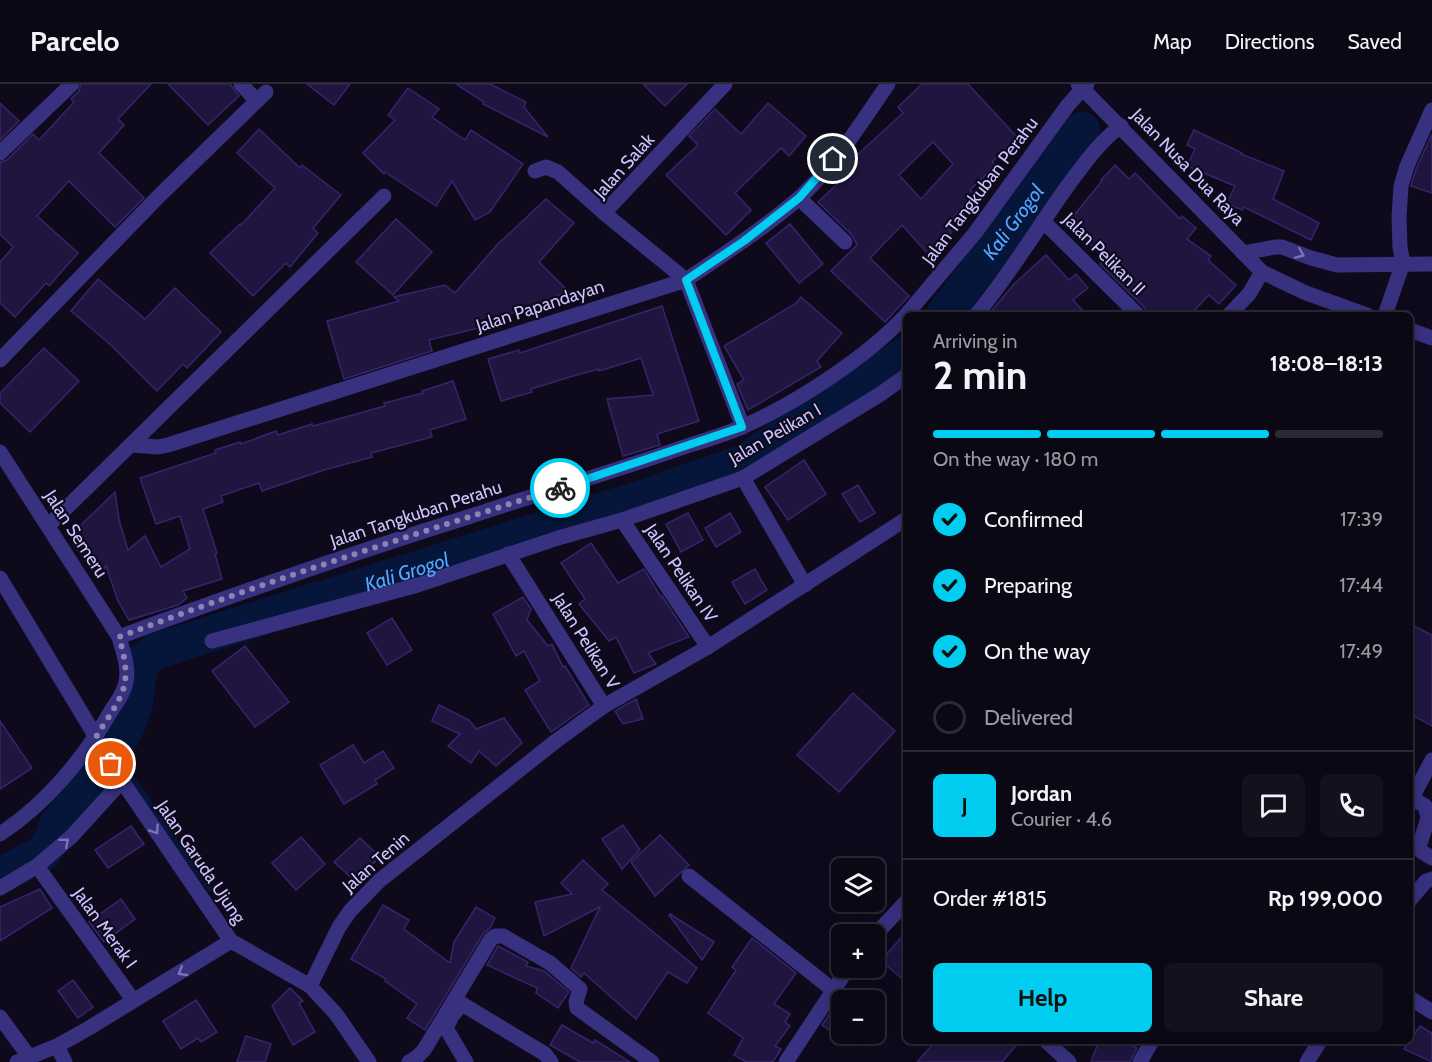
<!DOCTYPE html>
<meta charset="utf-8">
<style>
:root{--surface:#0a0815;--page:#13111e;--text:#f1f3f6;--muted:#999aa0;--line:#2a2934;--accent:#00cdf0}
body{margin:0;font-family:Cabin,sans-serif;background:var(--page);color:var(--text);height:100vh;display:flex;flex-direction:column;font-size:22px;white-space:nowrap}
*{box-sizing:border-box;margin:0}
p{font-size:20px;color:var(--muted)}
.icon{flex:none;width:33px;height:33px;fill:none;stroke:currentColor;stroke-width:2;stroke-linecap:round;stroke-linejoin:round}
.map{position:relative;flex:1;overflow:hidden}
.sheet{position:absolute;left:903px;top:228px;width:510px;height:732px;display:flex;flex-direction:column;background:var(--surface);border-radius:9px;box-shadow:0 3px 15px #0003,0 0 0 2px var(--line)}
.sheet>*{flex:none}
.buttons{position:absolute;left:831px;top:774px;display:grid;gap:12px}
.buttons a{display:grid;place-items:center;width:54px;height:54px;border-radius:9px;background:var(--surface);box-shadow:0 3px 15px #0003,0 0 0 2px var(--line);font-size:30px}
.pin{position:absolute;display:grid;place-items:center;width:51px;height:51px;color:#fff;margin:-26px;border:3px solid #fff;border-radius:50%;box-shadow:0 2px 6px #0007}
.courier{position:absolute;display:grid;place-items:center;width:60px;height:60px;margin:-30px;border:4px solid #00cdf0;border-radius:50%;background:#fff;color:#222;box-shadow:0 2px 8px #0007}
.head em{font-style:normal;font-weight:800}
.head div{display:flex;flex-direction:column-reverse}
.head{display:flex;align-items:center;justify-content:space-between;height:102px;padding:0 30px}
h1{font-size:39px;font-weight:800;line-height:45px}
.bar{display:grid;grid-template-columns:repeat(4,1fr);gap:9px 6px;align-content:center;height:72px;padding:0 30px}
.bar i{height:8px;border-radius:4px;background:var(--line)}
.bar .selected{background:var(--accent)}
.bar p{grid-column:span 4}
.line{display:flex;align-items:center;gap:15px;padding:0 30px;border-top:2px solid var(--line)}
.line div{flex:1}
.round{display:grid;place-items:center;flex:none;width:63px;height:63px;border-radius:9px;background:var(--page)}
ol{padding:0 30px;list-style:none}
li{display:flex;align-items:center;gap:18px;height:66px}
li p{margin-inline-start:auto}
li .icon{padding:6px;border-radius:50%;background:var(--accent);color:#111;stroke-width:4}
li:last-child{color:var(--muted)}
li i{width:33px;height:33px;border:3px solid var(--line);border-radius:50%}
.button{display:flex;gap:12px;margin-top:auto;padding:12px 30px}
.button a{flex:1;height:69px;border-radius:9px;background:var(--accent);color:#111;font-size:24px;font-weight:800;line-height:69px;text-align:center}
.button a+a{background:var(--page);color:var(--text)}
header{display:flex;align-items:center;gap:36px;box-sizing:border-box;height:84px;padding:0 30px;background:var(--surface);border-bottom:2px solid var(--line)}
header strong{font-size:28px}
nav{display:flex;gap:33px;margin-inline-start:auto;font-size:21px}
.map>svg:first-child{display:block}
</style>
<header>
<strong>Parcelo</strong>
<nav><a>Map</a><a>Directions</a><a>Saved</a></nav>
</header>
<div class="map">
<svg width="1432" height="978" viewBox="0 0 1432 978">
<rect width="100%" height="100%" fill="#0e0a1c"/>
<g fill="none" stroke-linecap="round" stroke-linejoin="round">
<polyline stroke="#05163a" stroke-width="6" points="115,667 165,743 210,805"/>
<g stroke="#05163a" stroke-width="36">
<path id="s1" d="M944,231l138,-185"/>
<path id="s2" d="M0,792l43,-23 9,-13 6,-17 49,-58 21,-41 7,-20 4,-33 5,-11 12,-9 486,-153 102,-36 162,-108"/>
</g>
</g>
<g fill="#1f153f" stroke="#36256c" stroke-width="1.5" fill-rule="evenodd">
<polygon points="81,0 151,0 118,35 124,41 99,69 144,114 115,143 69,97 37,132 78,169 49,202 46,199 15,233 0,219 0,178 13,163 0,150 0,78 7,76 33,50 39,56 74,18 71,15 79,7"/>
<polygon points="168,0 230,0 239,12 208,41"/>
<polygon points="307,0 350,0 334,21"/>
<polygon points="456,0 490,0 526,18 524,23 548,53 483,20 484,18"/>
<polygon points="643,0 687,0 665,22"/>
<path d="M922,0h46l50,54 -26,24 4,3 -26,25 4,4 -28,32 6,6 -24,22 -26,-29 -32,33 39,38 -24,26 -54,-51 26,-26 -5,-10 -34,-33 31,-29 -5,-6 59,-54 -5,-6zM933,58l20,22 -32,35 -22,-24z"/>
<polygon points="408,4 439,25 432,33 465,56 471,46 523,80 490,128 475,136 452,97 436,122 385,88 384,90 363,69 395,36 388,31"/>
<polygon points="0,19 19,37 0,56"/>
<polygon points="768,19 806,52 789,72 781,64 735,109 751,126 726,151 666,91 698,61 689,52 715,25 741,50"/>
<polygon points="259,45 300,84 302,81 341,111 313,144 318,149 290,183 286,179 253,212 210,169 240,140 241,141 275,104 237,69"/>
<polygon points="1194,46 1242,69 1241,70 1284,87 1273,115 1319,139 1311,156 1244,123 1242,126 1227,119 1235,102 1187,82 1195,65 1187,61"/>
<polygon points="1432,50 1432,109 1411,102 1416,85"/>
<polygon points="1115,81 1129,95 1135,89 1180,135 1182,132 1196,144 1187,155 1211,172 1208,176 1236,201 1219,220 1209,211 1190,231 1148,231 1145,224 1100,180 1105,175 1088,158 1093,153 1071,135 1102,97 1101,96"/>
<polygon points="546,115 574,139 539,178 568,207 524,227 494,233 495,240 429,256 432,267 344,295 327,237 399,217 394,213 445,201 455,209 497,161"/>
<polygon points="396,135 432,168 393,211 356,178"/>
<polygon points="790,140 823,180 799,199 766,159"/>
<polygon points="1046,171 1069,196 1076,190 1088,204 1073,216 1087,231 988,231 1014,200"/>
<polygon points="98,195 145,235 175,204 221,248 187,284 183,280 157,307 112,262 71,227"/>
<polygon points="801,213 842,249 817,277 821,283 748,326 737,300 744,296 724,262 795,220"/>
<polygon points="662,222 699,337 657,350 660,361 623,372 607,315 653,311 641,274 599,287 599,285 573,292 531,305 532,308 501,317 488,275 519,266 520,269"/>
<polygon points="44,264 79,297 30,348 0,319 0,309"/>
<polygon points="453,297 466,335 430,346 432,353 371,369 372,373 324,386 262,407 259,399 221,412 223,418 203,425 217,469 215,470 222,495 183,507 187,514 178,521 129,536 118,517 106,482 98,494 73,460 81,441 115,408 119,436 128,466 145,452 161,483 190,465 180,432 156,440 140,394 216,369 215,366 240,358 241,360 276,347 278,351 312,340 313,342 385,322 384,319 423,309 422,307"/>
<polygon points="804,376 826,410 788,436 765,403"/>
<polygon points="858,401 875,429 860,438 842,410"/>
<polygon points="688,429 703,456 681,468 666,440"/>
<polygon points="730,429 741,448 716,463 705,444"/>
<polygon points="591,459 618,499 644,485 661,513 662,512 689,553 648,569 656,580 634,589 616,553 609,557 579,520 585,515 561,479"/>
<polygon points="755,485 767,506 745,520 732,498"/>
<polygon points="523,513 531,525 527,536 548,562 552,560 563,583 565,582 589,621 551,648 525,606 540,597 524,567 516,572 493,530"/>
<polygon points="392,534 412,566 387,581 367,549"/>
<polygon points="1410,540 1432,551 1432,642 1410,630"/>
<polygon points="245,562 289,618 255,643 212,587"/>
<polygon points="853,609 895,647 839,708 797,671"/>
<polygon points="636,615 643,635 623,640 615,627"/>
<polygon points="439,621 469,636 476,645 504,634 522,659 496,682 479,667 471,679 448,662 460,650 432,637"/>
<polygon points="0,637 32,684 0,705"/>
<polygon points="353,661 364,679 383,667 394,684 375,696 377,700 344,720 320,681"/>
<polygon points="623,741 640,766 622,785 602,755"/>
<polygon points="131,742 144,760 108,784 95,766"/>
<polygon points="660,751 689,781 655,812 631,778"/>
<polygon points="301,753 325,780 296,806 272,779"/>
<polygon points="360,754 380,773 355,797 334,778"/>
<polygon points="583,776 608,800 602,806 697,884 687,899 668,888 636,935 584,889 581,893 571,884 600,823 544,852 535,818 572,810 561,799"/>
<polygon points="40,805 52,824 0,857 0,823"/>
<polygon points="121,815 135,835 104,858 89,838"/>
<polygon points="383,821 409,836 404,845 450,879 454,858 476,823 495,834 490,844 483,850 425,946 407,934 417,920 385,897 386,895 351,875"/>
<polygon points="670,830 714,858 702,876 669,831"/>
<polygon points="906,848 906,898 881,877"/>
<polygon points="752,854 796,889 774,920 790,930 785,938 790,942 775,962 781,965 773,978 746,978 734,971 743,954 708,929 736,886 732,883"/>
<polygon points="498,862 528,878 526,882 544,887 569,908 558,924 536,909 537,904 487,881"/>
<polygon points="73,896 93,923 78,934 58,907"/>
<polygon points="290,904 303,917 299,919 315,948 293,961 272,922"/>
<polygon points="842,912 842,955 822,941"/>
<polygon points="196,916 217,948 201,958 198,954 181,965 163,937"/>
<polygon points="562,941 593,959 595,956 630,978 580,978 550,961"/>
<polygon points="1420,942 1432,949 1432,978 1404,965"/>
<polygon points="246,952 271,960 265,978 237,978"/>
<polygon points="936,957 1020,957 1002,978 917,978"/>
<polygon points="1099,957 1118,957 1137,964 1130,978 1091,978"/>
</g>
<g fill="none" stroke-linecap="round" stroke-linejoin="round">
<g stroke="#38317f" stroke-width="15">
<polyline points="241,0 257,17"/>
<polyline points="0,69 72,0"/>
<polyline points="535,87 546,83 558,88 604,129 686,196 743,343"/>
<polyline points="799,114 845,158"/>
<polyline points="604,129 725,0"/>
<polyline points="1043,137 1138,231"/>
<polyline points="906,231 975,149 1068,21 1087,0"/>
<path d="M976,231c34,-41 62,-88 93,-131 16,-21 30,-42 52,-58"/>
<polyline points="1229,231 1249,210 1262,188"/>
<polyline points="1385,231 1403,179 1400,163 1399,133 1401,102 1407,82 1432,26"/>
<polyline points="0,276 159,112 266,8"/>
<path d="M132,361l26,2 10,-2 518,-165c38,-26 77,-51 112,-81 36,-32 63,-76 90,-115"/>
<path d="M0,368l119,185c4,15 10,30 7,45 -2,11 -9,20 -15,29 -27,47 -65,93 -111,123"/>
<polyline points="743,394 805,501"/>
<polyline points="622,436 708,563"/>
<polyline points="48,442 384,112"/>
<polyline points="508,470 604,622"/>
<path d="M119,553c116,-43 234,-84 352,-121 69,-23 138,-43 207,-67 21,-7 43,-13 64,-22 53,-23 125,-70 164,-112"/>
<polyline points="212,557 418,501 558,454 622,436 743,394 879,311 906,292"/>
<polyline points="1410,713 1425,722 1428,734 1419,763 1422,768 1432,774"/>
<polyline points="1412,714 1432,676"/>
<polyline points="37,782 133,916"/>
<polyline points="689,792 833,906"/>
<polyline points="1410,816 1426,797 1432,795"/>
<polyline points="874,852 906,818"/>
<polyline points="231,857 310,902 336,930 369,978"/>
<polyline points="310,902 339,843 350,827 379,797 556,657 604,622 708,563 906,435"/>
<polyline points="1410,914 1432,928"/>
<polyline points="0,933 30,974"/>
<polyline points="1046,957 1069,978"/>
<polyline points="57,962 65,978"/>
<polyline points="409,978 417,973 424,966 491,855 495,852 503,852 550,879 580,905 576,918 577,924 652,978"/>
<polyline points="466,978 446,944 452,932 462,920 545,970 551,978"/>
<polyline points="786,978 848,884"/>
<polyline points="1140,978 1152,957"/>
<polyline points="1307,978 1320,957"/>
</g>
<g stroke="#38317f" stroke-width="15">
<polyline points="1078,0 1262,188 1306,209 1367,231"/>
<polyline points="1243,169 1275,163 1282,163 1311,174 1337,181 1432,180"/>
<polyline points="1410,246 1432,254"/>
<polyline points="0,494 96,653 103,667 120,693"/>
<polyline points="0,804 37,782 72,752 122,697 231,857 89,944 57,962 17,978"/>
</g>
</g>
<defs><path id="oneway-chevron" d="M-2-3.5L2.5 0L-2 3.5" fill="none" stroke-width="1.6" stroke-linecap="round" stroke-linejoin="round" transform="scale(1.5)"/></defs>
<g stroke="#7c74b9">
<use href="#oneway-chevron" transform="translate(1300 170) rotate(23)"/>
<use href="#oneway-chevron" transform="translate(155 746) rotate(56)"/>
<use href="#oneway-chevron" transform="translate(65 758) rotate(-40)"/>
<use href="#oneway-chevron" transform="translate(182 888) rotate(149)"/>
</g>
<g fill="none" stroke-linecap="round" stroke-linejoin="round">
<path stroke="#8b84b0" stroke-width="6" stroke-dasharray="0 10.8" d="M111,680l-15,-27c26,-43 38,-48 23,-100 145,-55 293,-102 441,-149"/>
<polyline stroke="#00cdf0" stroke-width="8" points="560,404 742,343 686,196 744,157 799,114 833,75"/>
</g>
<g text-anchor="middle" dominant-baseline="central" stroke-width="4.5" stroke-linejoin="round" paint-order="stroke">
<g font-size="18" fill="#cec5ff" stroke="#0e0a1c">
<text transform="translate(624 82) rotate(-48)">Jalan Salak</text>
<text transform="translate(1188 83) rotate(46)">Jalan Nusa Dua Raya</text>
<text transform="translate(980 107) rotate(-53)">Jalan Tangkuban Perahu</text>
<text transform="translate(1104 170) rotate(45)">Jalan Pelikan II</text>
<text transform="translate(540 222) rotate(-18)">Jalan Papandayan</text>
<text transform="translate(775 350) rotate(-30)">Jalan Pelikan I</text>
<text transform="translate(416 430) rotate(-18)">Jalan Tangkuban Perahu</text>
<text transform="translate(76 450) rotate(57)">Jalan Semeru</text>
<text transform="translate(681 489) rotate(56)">Jalan Pelikan IV</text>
<text transform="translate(586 557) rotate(58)">Jalan Pelikan V</text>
<text transform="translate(201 778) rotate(56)">Jalan Garuda Ujung</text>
<text transform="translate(376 778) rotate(-41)">Jalan Tenin</text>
<text transform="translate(105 844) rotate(54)">Jalan Merak I</text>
</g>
<g font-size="20" font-style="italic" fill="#53a8ff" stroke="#0e0a1c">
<text stroke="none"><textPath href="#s1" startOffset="116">Kali Grogol</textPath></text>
<text stroke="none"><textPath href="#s2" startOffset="549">Kali Grogol</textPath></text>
</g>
</g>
</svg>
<div class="buttons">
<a><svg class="icon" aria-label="layers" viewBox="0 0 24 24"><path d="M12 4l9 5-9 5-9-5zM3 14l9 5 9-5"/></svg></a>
<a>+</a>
<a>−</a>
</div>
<div class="pin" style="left:111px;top:680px;background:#ea580c"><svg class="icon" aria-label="bag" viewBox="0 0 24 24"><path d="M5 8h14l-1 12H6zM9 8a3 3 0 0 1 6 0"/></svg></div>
<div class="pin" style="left:833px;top:75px;background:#1f2937"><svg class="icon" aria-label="home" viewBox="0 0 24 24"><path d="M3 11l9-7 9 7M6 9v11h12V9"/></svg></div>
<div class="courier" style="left:560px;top:404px"><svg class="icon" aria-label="bike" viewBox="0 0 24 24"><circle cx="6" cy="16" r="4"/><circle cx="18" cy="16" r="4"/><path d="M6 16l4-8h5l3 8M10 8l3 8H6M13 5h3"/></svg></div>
<section class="sheet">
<div class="head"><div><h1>2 min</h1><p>Arriving in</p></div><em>18:08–18:13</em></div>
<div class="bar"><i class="selected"></i><i class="selected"></i><i class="selected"></i><i></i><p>On the way · 180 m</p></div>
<ol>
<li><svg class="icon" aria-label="check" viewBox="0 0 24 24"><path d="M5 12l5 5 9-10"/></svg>Confirmed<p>17:39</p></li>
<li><svg class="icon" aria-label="check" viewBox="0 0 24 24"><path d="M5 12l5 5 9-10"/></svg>Preparing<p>17:44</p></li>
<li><svg class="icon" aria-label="check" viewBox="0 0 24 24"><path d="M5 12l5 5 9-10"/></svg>On the way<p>17:49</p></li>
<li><i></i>Delivered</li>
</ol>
<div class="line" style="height:108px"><b class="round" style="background:var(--accent);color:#111">J</b><div><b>Jordan</b><p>Courier · 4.6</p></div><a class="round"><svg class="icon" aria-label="chat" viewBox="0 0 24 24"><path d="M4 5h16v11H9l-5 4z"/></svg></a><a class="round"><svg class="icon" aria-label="phone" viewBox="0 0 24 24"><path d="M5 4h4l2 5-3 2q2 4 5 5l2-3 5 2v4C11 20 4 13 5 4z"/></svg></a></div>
<div class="line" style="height:78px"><div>Order #1815</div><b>Rp 199,000</b></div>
<div class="button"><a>Help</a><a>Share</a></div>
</section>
</div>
